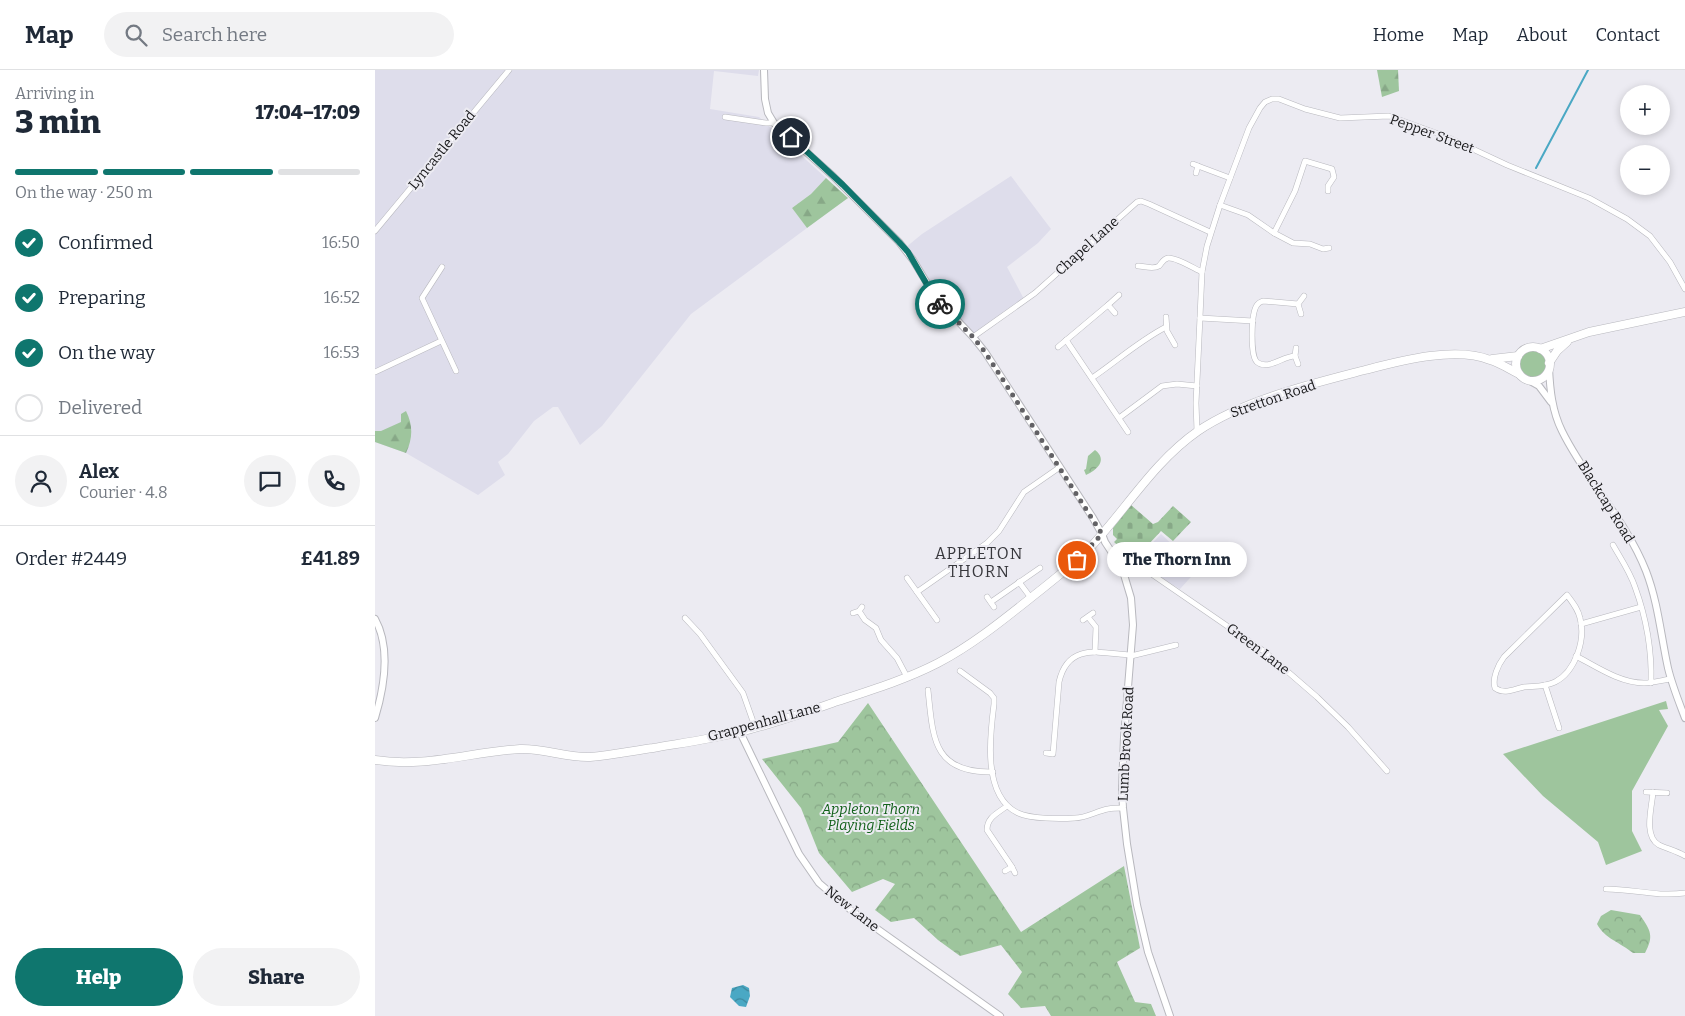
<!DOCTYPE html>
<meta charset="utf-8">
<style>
:root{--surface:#fff;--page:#f2f2f3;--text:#1f2937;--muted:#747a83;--line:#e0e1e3;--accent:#0f766e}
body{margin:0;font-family:Bitter,serif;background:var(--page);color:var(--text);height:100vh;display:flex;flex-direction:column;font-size:19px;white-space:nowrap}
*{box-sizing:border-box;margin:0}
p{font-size:16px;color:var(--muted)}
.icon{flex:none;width:28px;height:28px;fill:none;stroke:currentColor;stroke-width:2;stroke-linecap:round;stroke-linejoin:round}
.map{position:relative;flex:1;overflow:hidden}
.drawer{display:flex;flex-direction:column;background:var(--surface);width:375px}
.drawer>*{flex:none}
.tools{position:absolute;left:1245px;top:15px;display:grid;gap:10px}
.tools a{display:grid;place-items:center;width:50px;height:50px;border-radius:50%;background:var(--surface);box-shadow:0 2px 8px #0003;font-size:25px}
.pin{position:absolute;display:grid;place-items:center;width:42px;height:42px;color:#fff;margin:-21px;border:2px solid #fff;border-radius:50%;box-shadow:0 1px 5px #0007}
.courier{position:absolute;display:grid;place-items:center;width:50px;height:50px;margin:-25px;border:4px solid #0f766e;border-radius:50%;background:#fff;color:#222;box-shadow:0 1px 6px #0007}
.bubble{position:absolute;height:35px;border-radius:18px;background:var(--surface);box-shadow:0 2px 8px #0003;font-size:16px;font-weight:800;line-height:35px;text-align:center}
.headline em{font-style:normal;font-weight:800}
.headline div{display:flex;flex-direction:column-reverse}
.headline{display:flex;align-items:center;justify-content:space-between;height:85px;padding:0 15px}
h1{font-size:32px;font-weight:800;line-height:38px}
.bar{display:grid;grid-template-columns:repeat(4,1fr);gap:8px 5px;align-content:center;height:60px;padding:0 15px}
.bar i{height:6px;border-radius:4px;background:var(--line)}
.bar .active{background:var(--accent)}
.bar p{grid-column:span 4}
.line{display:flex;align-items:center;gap:12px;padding:0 15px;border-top:1px solid var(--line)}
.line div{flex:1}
.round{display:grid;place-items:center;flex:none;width:52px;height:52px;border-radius:26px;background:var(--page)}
ol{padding:0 15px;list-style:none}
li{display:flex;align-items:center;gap:15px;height:55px}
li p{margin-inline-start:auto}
li .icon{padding:5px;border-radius:50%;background:var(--accent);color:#fff;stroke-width:4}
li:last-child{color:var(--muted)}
li i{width:28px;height:28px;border:2px solid var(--line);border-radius:50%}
.primary-button{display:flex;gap:10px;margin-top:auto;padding:10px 15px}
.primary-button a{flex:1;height:58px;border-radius:30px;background:var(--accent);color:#fff;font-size:20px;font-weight:800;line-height:58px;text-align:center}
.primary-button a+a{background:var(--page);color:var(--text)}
header{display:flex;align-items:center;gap:30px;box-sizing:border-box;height:70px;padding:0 25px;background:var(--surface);border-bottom:1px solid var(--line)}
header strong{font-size:24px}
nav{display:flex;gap:28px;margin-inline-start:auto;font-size:18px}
.search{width:350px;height:45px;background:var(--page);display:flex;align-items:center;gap:12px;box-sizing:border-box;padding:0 18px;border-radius:28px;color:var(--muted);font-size:19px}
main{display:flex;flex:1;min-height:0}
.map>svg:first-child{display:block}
</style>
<header>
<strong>Map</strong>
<div class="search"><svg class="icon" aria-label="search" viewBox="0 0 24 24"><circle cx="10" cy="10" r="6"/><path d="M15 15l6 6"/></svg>Search here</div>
<nav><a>Home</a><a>Map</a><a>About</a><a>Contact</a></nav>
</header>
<main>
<section class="drawer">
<div class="headline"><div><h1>3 min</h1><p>Arriving in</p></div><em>17:04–17:09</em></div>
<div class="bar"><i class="active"></i><i class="active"></i><i class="active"></i><i></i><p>On the way · 250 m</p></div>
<ol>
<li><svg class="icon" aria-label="check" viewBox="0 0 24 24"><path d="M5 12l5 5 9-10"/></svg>Confirmed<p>16:50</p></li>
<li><svg class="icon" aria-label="check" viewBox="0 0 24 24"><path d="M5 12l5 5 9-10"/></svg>Preparing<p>16:52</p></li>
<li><svg class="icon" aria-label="check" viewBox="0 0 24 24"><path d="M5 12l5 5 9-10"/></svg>On the way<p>16:53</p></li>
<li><i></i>Delivered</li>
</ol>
<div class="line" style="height:90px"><a class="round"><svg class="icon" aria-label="person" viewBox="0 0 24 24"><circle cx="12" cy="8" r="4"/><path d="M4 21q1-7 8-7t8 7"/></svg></a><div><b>Alex</b><p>Courier · 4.8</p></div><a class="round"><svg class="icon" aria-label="chat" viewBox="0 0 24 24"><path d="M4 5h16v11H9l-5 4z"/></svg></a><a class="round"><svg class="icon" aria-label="phone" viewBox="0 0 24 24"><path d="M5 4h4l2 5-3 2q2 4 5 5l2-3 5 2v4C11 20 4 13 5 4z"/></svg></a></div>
<div class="line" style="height:65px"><div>Order #2449</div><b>£41.89</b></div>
<div class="primary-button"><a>Help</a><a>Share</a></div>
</section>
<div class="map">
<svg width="1310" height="946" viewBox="0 0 1310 946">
<defs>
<pattern id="forest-firs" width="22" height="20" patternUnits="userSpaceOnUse" patternTransform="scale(1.25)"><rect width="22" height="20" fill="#9ec59d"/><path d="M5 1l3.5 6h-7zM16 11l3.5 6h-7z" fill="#87a887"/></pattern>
<pattern id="cemetery-stones" width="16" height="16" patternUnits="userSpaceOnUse" patternTransform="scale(1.25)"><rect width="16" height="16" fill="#9ec59d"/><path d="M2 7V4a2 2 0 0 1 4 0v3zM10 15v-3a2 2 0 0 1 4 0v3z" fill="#87a887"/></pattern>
<pattern id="park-crowns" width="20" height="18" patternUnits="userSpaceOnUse" patternTransform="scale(1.25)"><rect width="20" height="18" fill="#9ec59d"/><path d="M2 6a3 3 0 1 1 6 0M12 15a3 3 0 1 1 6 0" fill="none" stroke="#87a887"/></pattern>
<pattern id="water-waves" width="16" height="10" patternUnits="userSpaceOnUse" patternTransform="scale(1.25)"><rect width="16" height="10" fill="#4aa8c4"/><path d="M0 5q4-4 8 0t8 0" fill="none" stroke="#3d889e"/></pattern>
</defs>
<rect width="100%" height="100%" fill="#ecebf2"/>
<g fill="#deddeb">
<polygon points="0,0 384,0 383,6 339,1 335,39 384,47 451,108 436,124 417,138 432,158 316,244 227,356 205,375 183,337 178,337 159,351 133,384 123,392 130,405 103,425 31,383 0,372"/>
<polygon points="636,106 676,159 663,173 632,197 650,231 598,267 568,237 530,178 547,164"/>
<polygon points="786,464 823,499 805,519 774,501 762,489"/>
</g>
<g fill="#9ec59d">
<circle cx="1158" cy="294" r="13"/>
<polygon points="1291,631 1293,639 1284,640 1293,656 1257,721 1257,761 1267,781 1231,795 1223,772 1168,726 1128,684"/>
</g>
<g fill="url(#forest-firs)">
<polygon points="1002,0 1023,0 1024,21 1007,27"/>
<polygon points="451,108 473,128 432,158 417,138 436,124"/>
<path d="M31,341c7,14 7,27 0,42l-31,-11v-11h6l20,-9v-8z"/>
</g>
<polygon fill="url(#cemetery-stones)" points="756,435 778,454 783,452 798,436 816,452 798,471 786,461 759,490 739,472 742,469 738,465 738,458"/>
<g fill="url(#park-crowns)">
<path d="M720,380c13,10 2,20 -9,25l-2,-5 2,-1 2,-13z"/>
<polygon points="493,633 646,862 749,796 765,878 742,892 760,932 776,934 781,946 676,946 670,936 646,938 633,924 647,902 626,875 585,886 563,870 539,848 516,852 500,840 520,814 508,809 477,822 444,783 426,738 387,689 463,672"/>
<path d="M1236,840l29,5c11,16 14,21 5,38h-12c-12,-10 -29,-15 -36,-29l4,-8z"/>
</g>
<polygon fill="url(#water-waves)" points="368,915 374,918 375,926 371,937 364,936 355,927 357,918"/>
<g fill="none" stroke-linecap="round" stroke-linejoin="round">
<polyline stroke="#4aa8c4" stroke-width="2" points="1161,98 1213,0"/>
<g stroke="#b8b8be" stroke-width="6">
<g id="minor">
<polyline points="350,47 391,53 399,53"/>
<polyline points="818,94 823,96 821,103"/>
<polyline points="823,96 855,108"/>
<polyline points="845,135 873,145 899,163 918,173 935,174 948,179 954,178"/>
<polyline points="0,161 134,0"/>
<polyline points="899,163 920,121 930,91 957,99 959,107 953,116 953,121"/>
<path d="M763,196c6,0 15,4 21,0 3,-3 4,-7 9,-8 8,-1 27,11 34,14"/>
<polyline points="67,197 47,228 81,301"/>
<polyline points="740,243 733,235 744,225"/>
<polyline points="926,244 923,234 929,226"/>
<polyline points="791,247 792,261 800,275"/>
<polyline points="825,248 878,251"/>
<polyline points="598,267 660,223 762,132 766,131 774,134 835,162"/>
<polyline points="691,270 753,362"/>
<polyline points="683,277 733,235"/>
<polyline points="921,278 920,286 923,294"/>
<path d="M920,286c-12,0 -27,15 -38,6 -7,-6 -6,-49 0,-57 2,-3 3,-3 6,-4l35,3"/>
<polyline points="0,302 66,271"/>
<path d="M717,308c25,-17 47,-37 74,-51"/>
<polyline points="744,348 787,316 802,314 822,316"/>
<polyline points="822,361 821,333 825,247 827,202 832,176 845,135 874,58 885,38 890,32 897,29 904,29 930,39 965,48 1014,46 1072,67 1132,95 1214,128 1252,149 1275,166 1295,192 1310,219"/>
<path d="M1238,475c8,14 17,27 22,42 11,30 17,63 16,96"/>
<polyline points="737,481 743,480 762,494 890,582 942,627 973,657 1012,701"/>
<polyline points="532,508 542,522 612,473 624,461 649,422 685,397"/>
<polyline points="644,512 656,528"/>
<polyline points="542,522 562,550"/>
<path d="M1192,525c6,8 11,14 13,23 6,22 -5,54 -25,64 -10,5 -20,4 -31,5 -10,2 -19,8 -29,1 -3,-10 3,-23 9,-31z"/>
<polyline points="612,527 619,537"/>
<polyline points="616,532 665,498"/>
<polyline points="484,541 490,550 501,558 506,570 522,588 532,607"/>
<polyline points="478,543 484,541 487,537"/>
<polyline points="713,547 721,557 720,582"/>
<polyline points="310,548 325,564 368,623 380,657"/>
<polyline points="708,550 718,543"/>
<polyline points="1206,554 1266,537"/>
<polyline points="756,586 801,575"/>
<path d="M1201,586c21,11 44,27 68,27 9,0 19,-3 27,-4"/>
<path d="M585,601l30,22 4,5v6c-4,31 -12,92 24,109 13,6 42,6 57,5 11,0 22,-7 33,-9 5,-1 10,-1 15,-1"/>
<polyline points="1170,615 1184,658"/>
<path d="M553,620c5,49 5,83 65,82"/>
<path d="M671,683l7,1 6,-72c9,-40 41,-29 72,-27"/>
<polyline points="1271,722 1292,723"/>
<path d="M1278,722c-1,15 -10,44 6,53 9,4 18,6 26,11"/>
<path d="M632,736c-9,7 -20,11 -20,24l25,37"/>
<polyline points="630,801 637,797 640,803"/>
<path d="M1231,819c28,0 50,8 79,4"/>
</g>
</g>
<g stroke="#b8b8be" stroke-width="8">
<g id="tertiary">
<polyline points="389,0 390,29 393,43 399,53 458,106 524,172 538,190 561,228 598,267 610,282 718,448 727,464 730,472 747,498 756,528 758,555 749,667 747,719 748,738 752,774 762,835 773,882 795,946"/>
<path d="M1174,298c1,21 3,43 13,63 24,49 64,89 84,140 12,31 15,65 22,97 4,17 11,34 17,50"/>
<polyline points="1155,311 1164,316 1176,332"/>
<path d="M0,549c16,29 9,69 0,99"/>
<polyline points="365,662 424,784 444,813 477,841 625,946"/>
</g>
</g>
<g stroke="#b8b8be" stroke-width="9">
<g id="secondary">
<circle cx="1158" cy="294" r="17"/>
<polyline points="1165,279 1214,262 1310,242"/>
<polyline points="1117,289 1143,286"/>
<polyline points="1174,293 1182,281 1192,272"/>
<path d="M0,690c49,8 96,-8 145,-11 24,-1 46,9 70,8 21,-2 42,-6 63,-9 29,-5 58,-9 87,-16 33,-8 66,-20 98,-31 34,-11 69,-22 100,-38 38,-20 71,-48 104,-74 15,-12 30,-24 44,-37 38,-39 66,-89 112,-121 46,-31 113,-47 167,-61 35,-9 90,-24 125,-10 10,3 19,9 29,14"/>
</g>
</g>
<use href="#minor" stroke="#fff" stroke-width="5"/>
<use href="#tertiary" stroke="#fff" stroke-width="6"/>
<use href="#secondary" stroke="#fff" stroke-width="8"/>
</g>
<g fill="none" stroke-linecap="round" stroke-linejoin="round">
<polyline stroke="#626165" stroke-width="5" stroke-dasharray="0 9" points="565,234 598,267 610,282 727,464 702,490"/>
<polyline stroke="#0f766e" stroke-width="6" points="416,67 468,115 524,172 533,182 554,218 565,234"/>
</g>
<g text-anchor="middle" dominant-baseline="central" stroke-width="4" stroke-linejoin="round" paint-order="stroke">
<g font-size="14" fill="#171719" stroke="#ecebf2">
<text transform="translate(1057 64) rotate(20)">Pepper Street</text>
<text transform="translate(67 80) rotate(-51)">Lyncastle Road</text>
<text transform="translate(712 176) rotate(-42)">Chapel Lane</text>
<text transform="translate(898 329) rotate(-19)">Stretton Road</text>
<text transform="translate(1231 432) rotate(58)">Blackcap Road</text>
<text transform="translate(883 579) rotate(37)">Green Lane</text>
<text transform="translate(389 652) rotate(-15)">Grappenhall Lane</text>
<text transform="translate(751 674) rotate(-87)">Lumb Brook Road</text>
<text transform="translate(477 839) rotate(38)">New Lane</text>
</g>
<g font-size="14" font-style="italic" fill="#116019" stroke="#ecebf2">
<text x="496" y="739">Appleton Thorn<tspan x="496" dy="16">Playing Fields</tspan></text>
</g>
<g font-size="16" letter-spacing="1" fill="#37373c" stroke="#ecebf2">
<text x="604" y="483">APPLETON<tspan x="604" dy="18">THORN</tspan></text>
</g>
</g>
</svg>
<div class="tools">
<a>+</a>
<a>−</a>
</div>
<div class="pin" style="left:702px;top:490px;background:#ea580c"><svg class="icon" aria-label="bag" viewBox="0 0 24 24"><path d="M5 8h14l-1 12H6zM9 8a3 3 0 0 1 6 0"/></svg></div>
<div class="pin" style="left:416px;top:67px;background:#1f2937"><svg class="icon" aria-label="home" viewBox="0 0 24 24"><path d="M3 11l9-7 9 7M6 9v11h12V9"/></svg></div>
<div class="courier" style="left:565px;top:234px"><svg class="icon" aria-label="bike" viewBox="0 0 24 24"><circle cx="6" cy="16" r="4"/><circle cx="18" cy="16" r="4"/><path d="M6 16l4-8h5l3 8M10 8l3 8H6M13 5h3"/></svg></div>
<div class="bubble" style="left:732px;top:472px;width:140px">The Thorn Inn</div>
</div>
</main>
